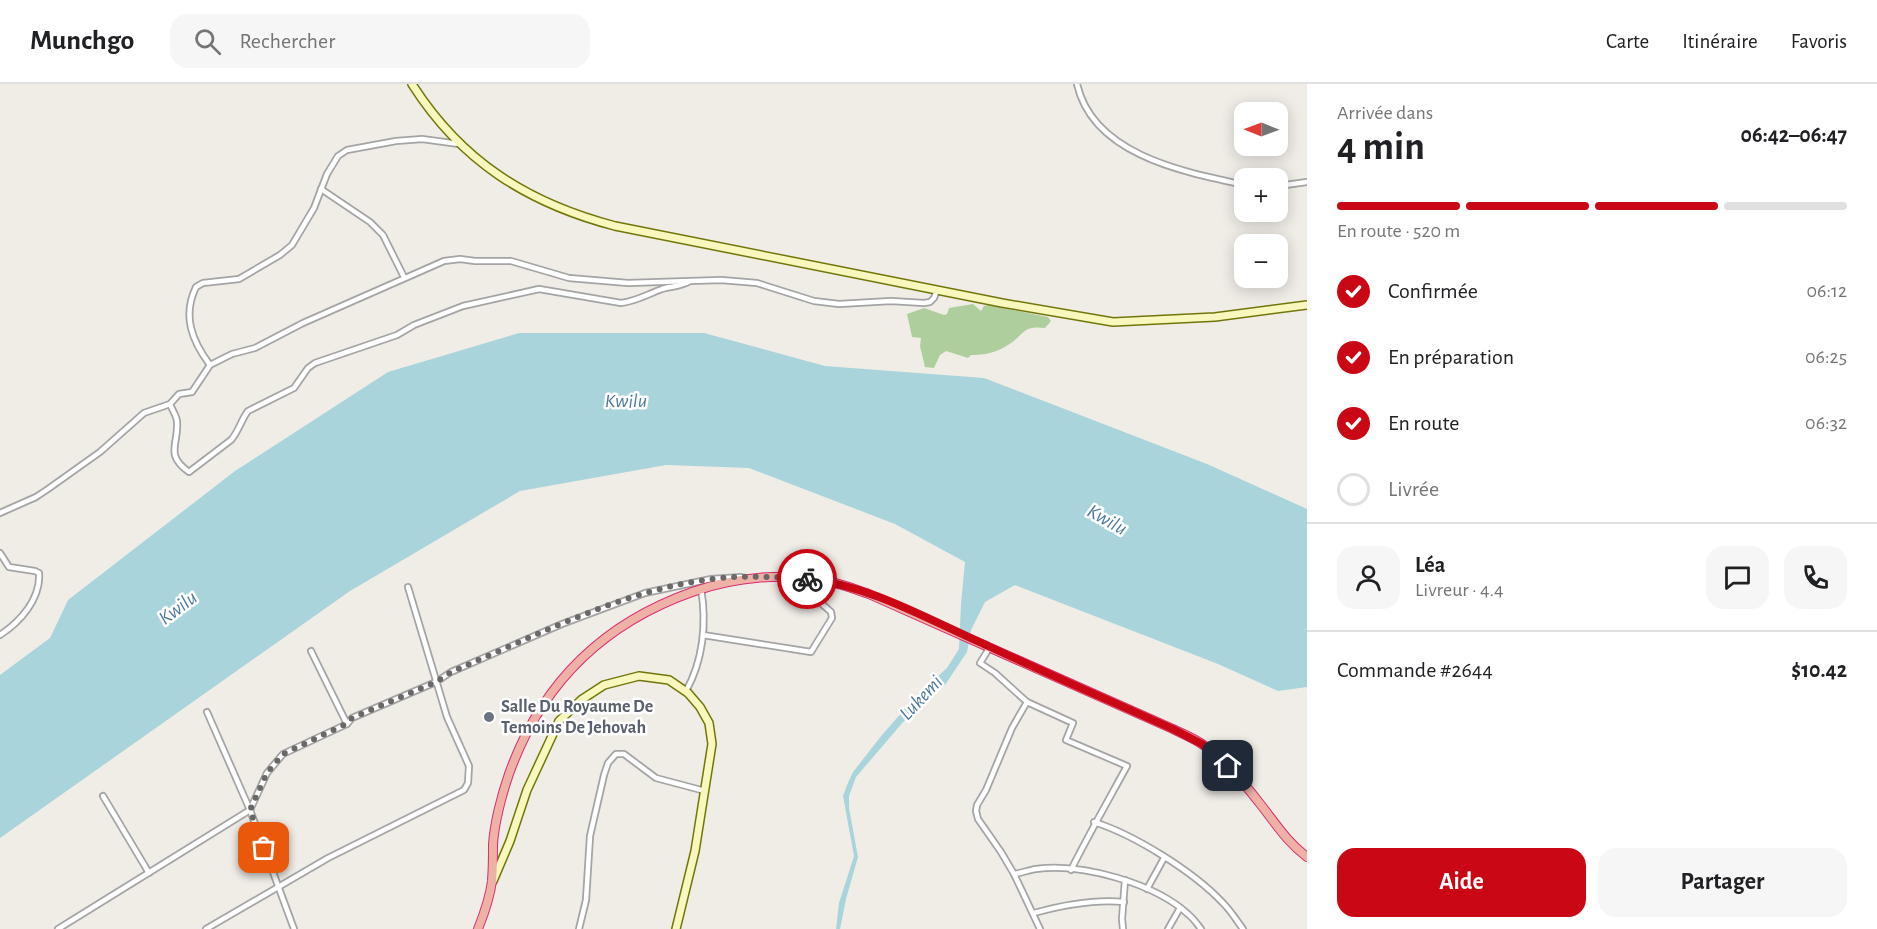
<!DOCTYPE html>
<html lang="fr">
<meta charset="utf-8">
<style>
:root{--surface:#fff;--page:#f6f6f6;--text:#202124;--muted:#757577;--line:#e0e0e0;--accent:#ca0714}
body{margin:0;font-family:"Alegreya Sans",sans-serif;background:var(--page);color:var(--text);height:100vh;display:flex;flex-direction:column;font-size:22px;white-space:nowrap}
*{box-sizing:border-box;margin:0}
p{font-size:20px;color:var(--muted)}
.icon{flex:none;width:33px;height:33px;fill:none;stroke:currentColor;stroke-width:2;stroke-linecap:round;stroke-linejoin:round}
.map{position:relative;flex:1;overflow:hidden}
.panel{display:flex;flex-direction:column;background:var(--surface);width:570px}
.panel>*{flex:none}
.needle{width:39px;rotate:271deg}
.fabs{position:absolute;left:1234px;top:18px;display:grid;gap:12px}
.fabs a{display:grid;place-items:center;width:54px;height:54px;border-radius:12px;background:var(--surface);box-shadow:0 3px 15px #0003;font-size:30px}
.pin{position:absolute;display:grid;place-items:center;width:51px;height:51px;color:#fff;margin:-26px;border-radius:12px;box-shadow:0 3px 9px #0006}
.courier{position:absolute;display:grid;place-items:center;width:60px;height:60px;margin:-30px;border:4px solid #ca0714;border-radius:50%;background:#fff;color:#222;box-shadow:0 2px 8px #0007}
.overview em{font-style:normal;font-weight:700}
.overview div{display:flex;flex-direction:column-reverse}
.overview{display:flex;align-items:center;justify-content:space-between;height:102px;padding:0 30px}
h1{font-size:39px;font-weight:700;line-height:45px}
.bar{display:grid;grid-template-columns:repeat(4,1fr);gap:9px 6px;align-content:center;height:72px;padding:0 30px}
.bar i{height:8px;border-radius:4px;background:var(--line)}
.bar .current{background:var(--accent)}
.bar p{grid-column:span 4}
.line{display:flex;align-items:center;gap:15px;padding:0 30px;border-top:2px solid var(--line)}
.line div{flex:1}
.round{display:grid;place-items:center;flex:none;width:63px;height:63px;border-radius:18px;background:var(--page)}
ol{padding:0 30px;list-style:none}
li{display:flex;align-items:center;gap:18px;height:66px}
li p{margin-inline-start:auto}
li .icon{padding:6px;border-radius:50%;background:var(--accent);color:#fff;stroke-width:4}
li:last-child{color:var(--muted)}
li i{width:33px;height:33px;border:3px solid var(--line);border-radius:50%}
.action{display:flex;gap:12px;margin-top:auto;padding:12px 30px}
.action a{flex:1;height:69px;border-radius:18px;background:var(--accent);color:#fff;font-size:24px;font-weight:700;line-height:69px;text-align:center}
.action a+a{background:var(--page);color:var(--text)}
header{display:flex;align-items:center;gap:36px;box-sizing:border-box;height:84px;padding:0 30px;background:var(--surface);border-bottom:2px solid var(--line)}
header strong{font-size:28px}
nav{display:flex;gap:33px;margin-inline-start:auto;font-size:21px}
.search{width:420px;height:54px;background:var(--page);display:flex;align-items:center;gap:15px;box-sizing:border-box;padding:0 21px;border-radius:18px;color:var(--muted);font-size:22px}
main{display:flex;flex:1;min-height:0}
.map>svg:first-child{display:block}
</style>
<header>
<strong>Munchgo</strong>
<div class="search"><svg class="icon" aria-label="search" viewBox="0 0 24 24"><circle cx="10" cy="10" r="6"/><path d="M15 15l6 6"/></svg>Rechercher</div>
<nav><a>Carte</a><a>Itinéraire</a><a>Favoris</a></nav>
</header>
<main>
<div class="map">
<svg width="1307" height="845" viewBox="0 0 1307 845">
<rect width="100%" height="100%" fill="#f0ede7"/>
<path fill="#afce9d" d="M973,220l8,7 3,-5 5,-1 59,12 3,4 -6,7c-24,-3 -20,7 -37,17 -13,8 -23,10 -37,10l-3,3 -22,-7 -6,4 -6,13 -9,-1 -5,-21 1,-8 -9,-1 -5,-23 17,-6 20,7 3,-1 2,-6z"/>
<polygon fill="#a9d4dc" points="519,249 704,249 825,282 984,294 1207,380 1307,425 1307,603 1278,607 1218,580 1015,501 985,518 971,546 967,568 945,601 904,637 856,693 849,712 849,724 858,773 846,815 840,845 836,845 839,819 854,772 843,712 847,701 853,688 882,651 917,611 947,584 959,565 961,520 965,478 895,440 749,384 666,381 520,407 350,507 0,754 0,591 50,554 68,516 235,387 388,288"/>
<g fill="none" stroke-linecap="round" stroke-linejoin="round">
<g stroke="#a4a4a4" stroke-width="8">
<g id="minor">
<path d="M1077,0c16,71 107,88 168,101"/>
<polyline points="1278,102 1307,98"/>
<polyline points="321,105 370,138 383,151 404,193"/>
<path d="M210,281c-18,-24 -28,-49 -14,-78l7,-4 36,-4 41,-24 12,-10 22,-37 13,-34 11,-18 9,-6 49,-9 26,-2 37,5"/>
<path d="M170,320c2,6 7,12 7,18 2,22 -13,32 12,50l42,-32c8,-9 10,-20 17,-29l46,-23 14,-20 7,-5 82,-28 17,-10 49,-19 76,-17 82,14c16,-2 27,-9 41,-14 10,-3 19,-2 28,-8"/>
<polyline points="0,429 36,413 48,405 100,368 144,329 170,320 179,310 192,308 210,281 232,270 255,264 303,239 444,177 460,175 475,177 511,177 569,194 628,199 721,196 757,199 814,217 839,220 891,217 924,219 930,218 934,214 937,206"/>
<path d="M0,469l9,14 26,4 4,2c2,26 -19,49 -39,62"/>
<polyline points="703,551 811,568 832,534 831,528 822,520 828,497"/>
<path d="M990,563l-10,16 15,10 32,29 46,21 -7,17 61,26c-19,35 -38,68 -56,104"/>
<polyline points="311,567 347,640"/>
<path d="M686,607c17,-30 21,-68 15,-102"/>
<polyline points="1027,618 1012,644 986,706 977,721 976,727 978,735 1001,768 1014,790 1040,845"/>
<polyline points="207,628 250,726 294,845"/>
<polyline points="103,712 149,789"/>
<path d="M1094,738c41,13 100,50 129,81 8,8 14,18 20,26"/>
<path d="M1014,790c7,-1 15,-4 22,-5 46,-6 119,14 153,46 5,4 8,9 12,14"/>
<polyline points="1147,805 1164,774"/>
<path d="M1034,829c29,-8 60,-14 90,-11"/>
<polyline points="58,845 250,726 267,689 283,670 347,640 352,634 436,598 451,588 562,540 645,509 711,495 741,493"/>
<polyline points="206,845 328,774 464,706 468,699 469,682 447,633 408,503"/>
<polyline points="579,845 586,816 590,752 604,691 608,679 616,670 624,670 656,694 705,707"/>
<polyline points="1123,845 1122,835 1125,796"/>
<polyline points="1168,845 1180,824"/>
</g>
</g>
<g stroke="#717609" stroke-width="10">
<g id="secondary">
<path d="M412,0c49,77 115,119 203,142l387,77 111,19 102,-5 92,-12"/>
<polyline points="493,797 510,757 527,706 559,637 581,616 604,601 639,592 669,596 688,609 700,623 709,639 712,660 695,767 676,845"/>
</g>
</g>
<g stroke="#d62d72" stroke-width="10">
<path id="trunk" d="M478,845c6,-15 12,-32 14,-48 1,-12 1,-24 1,-36 1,-21 9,-51 16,-71 32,-90 93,-150 183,-182 43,-15 93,-20 138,-10 13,2 26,8 39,12l304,135c10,5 20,9 29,15 23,16 42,39 59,61 15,19 26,37 46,52"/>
</g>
<use href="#minor" stroke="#fff" stroke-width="4.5"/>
<use href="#secondary" stroke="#f8f7be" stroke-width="7"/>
<use href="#trunk" stroke="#efb0a6" stroke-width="8"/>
</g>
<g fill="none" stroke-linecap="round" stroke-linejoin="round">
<path stroke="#696866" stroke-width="6" stroke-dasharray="0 10.8" d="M264,764l-14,-38 17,-37 16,-19 63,-30 6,-6 84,-36 15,-10c83,-35 171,-82 261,-93 32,-4 64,-2 95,0"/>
<path stroke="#ca0714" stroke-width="8" d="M807,495c63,6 122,41 179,66 62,29 125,56 187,84l29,15 26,22"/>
</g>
<circle fill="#6b7280" stroke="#fff" stroke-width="2" cx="489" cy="633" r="6"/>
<g text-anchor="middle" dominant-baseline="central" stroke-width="5" stroke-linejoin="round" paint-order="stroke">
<g font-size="18" font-weight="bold" fill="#5b616d" stroke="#fff" text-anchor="start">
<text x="501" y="623">Salle Du Royaume De<tspan x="501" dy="21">Temoins De Jehovah</tspan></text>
</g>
<g font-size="20" font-style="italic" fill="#49799e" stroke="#fff">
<text x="626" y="317">Kwilu</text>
<text transform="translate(1107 436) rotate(30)">Kwilu</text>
<text transform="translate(178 524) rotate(-37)">Kwilu</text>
<text transform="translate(921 614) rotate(-47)">Lukemi</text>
</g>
</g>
</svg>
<div class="fabs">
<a><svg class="needle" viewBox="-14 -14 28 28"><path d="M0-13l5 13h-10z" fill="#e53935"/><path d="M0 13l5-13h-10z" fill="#757577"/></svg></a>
<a>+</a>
<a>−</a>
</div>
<div class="pin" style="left:264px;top:764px;background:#ea580c"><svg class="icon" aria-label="bag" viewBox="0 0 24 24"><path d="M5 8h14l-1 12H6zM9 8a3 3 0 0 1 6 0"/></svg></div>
<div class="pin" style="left:1228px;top:682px;background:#1f2937"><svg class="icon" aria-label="home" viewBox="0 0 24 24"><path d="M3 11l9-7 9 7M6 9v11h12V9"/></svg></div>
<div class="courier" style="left:807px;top:495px"><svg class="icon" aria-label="bike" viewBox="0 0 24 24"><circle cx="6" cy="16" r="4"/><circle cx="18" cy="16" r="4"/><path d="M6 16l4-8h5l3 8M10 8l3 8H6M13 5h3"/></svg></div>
</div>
<section class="panel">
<div class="overview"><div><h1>4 min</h1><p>Arrivée dans</p></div><em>06:42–06:47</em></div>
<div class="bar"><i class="current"></i><i class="current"></i><i class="current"></i><i></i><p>En route · 520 m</p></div>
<ol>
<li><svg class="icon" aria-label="check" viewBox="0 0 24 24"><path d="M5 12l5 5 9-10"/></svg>Confirmée<p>06:12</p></li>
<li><svg class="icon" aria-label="check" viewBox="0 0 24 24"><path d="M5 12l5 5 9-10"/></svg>En préparation<p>06:25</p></li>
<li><svg class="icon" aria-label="check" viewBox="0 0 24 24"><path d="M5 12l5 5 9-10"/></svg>En route<p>06:32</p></li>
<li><i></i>Livrée</li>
</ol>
<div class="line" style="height:108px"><a class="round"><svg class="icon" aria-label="person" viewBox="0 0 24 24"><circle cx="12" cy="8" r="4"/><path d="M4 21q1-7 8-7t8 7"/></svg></a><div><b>Léa</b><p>Livreur · 4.4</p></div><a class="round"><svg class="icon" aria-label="chat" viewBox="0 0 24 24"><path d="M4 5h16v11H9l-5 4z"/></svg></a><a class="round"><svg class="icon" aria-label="phone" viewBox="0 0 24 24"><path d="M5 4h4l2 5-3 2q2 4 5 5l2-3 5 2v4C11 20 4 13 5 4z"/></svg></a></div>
<div class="line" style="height:78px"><div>Commande #2644</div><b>$10.42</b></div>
<div class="action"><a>Aide</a><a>Partager</a></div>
</section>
</main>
